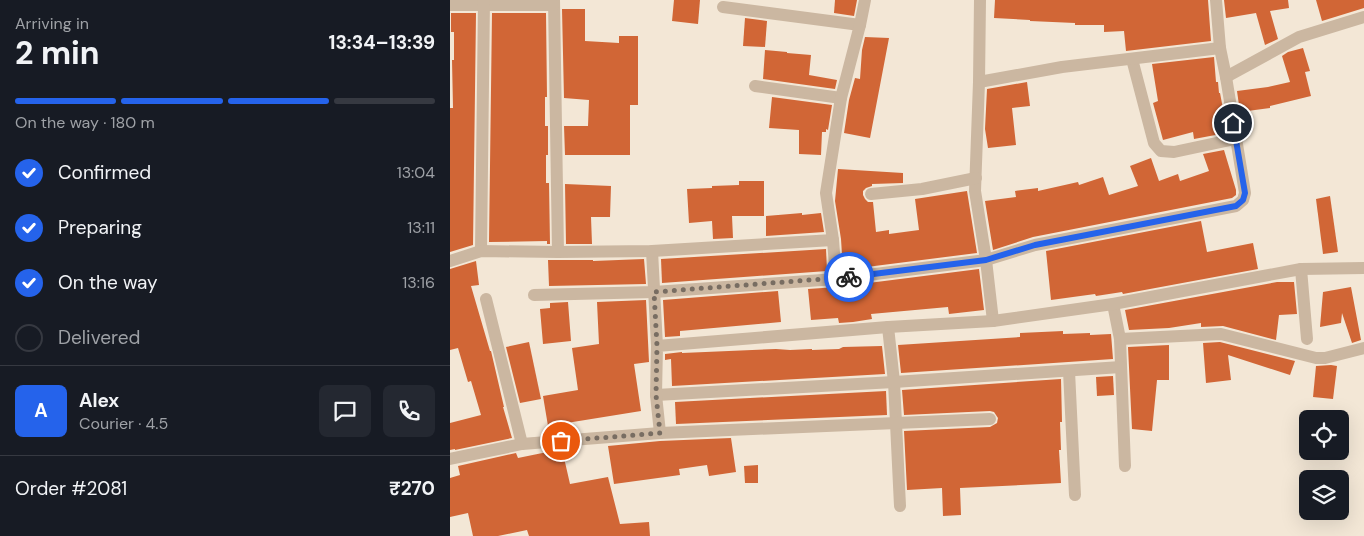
<!DOCTYPE html>
<meta charset="utf-8">
<style>
:root{--surface:#171b24;--page:#242831;--text:#f1f3f6;--muted:#9ea1a6;--line:#363941;--accent:#2563eb}
body{margin:0;font-family:"DM Sans",sans-serif;background:var(--page);color:var(--text);height:100vh;display:flex;flex-direction:column;font-size:19px;white-space:nowrap}
*{box-sizing:border-box;margin:0}
p{font-size:16px;color:var(--muted)}
.icon{flex:none;width:28px;height:28px;fill:none;stroke:currentColor;stroke-width:2;stroke-linecap:round;stroke-linejoin:round}
.map{position:relative;flex:1;overflow:hidden}
.panel{display:flex;flex-direction:column;background:var(--surface);width:450px}
.panel>*{flex:none}
.tools{position:absolute;left:849px;top:410px;display:grid;gap:10px}
.tools a{display:grid;place-items:center;width:50px;height:50px;border-radius:8px;background:var(--surface);box-shadow:0 5px 20px #0002;font-size:25px}
.pin{position:absolute;display:grid;place-items:center;width:42px;height:42px;color:#fff;margin:-21px;border:2px solid #fff;border-radius:50%;box-shadow:0 1px 5px #0007}
.courier{position:absolute;display:grid;place-items:center;width:50px;height:50px;margin:-25px;border:4px solid #2563eb;border-radius:50%;background:#fff;color:#222;box-shadow:0 1px 6px #0007}
.summary em{font-style:normal;font-weight:700}
.summary div{display:flex;flex-direction:column-reverse}
.summary{display:flex;align-items:center;justify-content:space-between;height:85px;padding:0 15px}
h1{font-size:32px;font-weight:700;line-height:38px}
.bar{display:grid;grid-template-columns:repeat(4,1fr);gap:8px 5px;align-content:center;height:60px;padding:0 15px}
.bar i{height:6px;border-radius:4px;background:var(--line)}
.bar .active{background:var(--accent)}
.bar p{grid-column:span 4}
.line{display:flex;align-items:center;gap:12px;padding:0 15px;border-top:1px solid var(--line)}
.line div{flex:1}
.round{display:grid;place-items:center;flex:none;width:52px;height:52px;border-radius:8px;background:var(--page)}
ol{padding:0 15px;list-style:none}
li{display:flex;align-items:center;gap:15px;height:55px}
li p{margin-inline-start:auto}
li .icon{padding:5px;border-radius:50%;background:var(--accent);color:#fff;stroke-width:4}
li:last-child{color:var(--muted)}
li i{width:28px;height:28px;border:2px solid var(--line);border-radius:50%}
main{display:flex;flex:1;min-height:0}
.map>svg:first-child{display:block}
</style>
<main>
<section class="panel">
<div class="summary"><div><h1>2 min</h1><p>Arriving in</p></div><em>13:34–13:39</em></div>
<div class="bar"><i class="active"></i><i class="active"></i><i class="active"></i><i></i><p>On the way · 180 m</p></div>
<ol>
<li><svg class="icon" aria-label="check" viewBox="0 0 24 24"><path d="M5 12l5 5 9-10"/></svg>Confirmed<p>13:04</p></li>
<li><svg class="icon" aria-label="check" viewBox="0 0 24 24"><path d="M5 12l5 5 9-10"/></svg>Preparing<p>13:11</p></li>
<li><svg class="icon" aria-label="check" viewBox="0 0 24 24"><path d="M5 12l5 5 9-10"/></svg>On the way<p>13:16</p></li>
<li><i></i>Delivered</li>
</ol>
<div class="line" style="height:90px"><b class="round" style="background:var(--accent);color:#fff">A</b><div><b>Alex</b><p>Courier · 4.5</p></div><a class="round"><svg class="icon" aria-label="chat" viewBox="0 0 24 24"><path d="M4 5h16v11H9l-5 4z"/></svg></a><a class="round"><svg class="icon" aria-label="phone" viewBox="0 0 24 24"><path d="M5 4h4l2 5-3 2q2 4 5 5l2-3 5 2v4C11 20 4 13 5 4z"/></svg></a></div>
<div class="line" style="height:65px"><div>Order #2081</div><b>₹270</b></div>
</section>
<div class="map">
<svg width="914" height="536" viewBox="0 0 914 536">
<rect width="100%" height="100%" fill="#f3e7d6"/>
<g fill="#d16636">
<polygon points="224,0 250,0 248,24 222,21"/>
<polygon points="385,0 407,0 404,16 384,13"/>
<polygon points="545,0 758,0 761,41 676,51 674,31 654,32 654,25 625,25 625,23 580,21 580,20 544,18"/>
<polygon points="774,0 838,0 839,8 820,11 828,39 815,45 806,13 776,18"/>
<polygon points="866,0 914,0 914,8 872,21"/>
<polygon points="112,9 135,9 135,41 169,43 169,36 188,36 188,105 180,105 180,155 115,155 114,126 138,126 139,100 114,98"/>
<polygon points="1,13 26,13 23,245 0,252 0,108 3,108 2,60 4,60 4,32 1,32"/>
<polygon points="42,13 96,13 97,97 95,97 95,126 98,126 98,155 96,155 96,183 99,183 100,244 97,244 97,241 39,242"/>
<polygon points="295,18 317,21 315,47 293,46"/>
<polygon points="415,37 439,38 420,138 394,133 399,100 405,78 410,79 412,50"/>
<polygon points="853,48 860,71 855,72 861,96 820,106 820,108 790,112 787,91 818,87 840,82 832,56 838,52"/>
<polygon points="315,50 337,52 337,53 361,55 359,75 387,80 385,89 313,79"/>
<polygon points="764,57 766,82 768,82 769,93 770,93 774,114 773,114 776,133 744,139 743,132 713,140 703,103 708,101 702,64"/>
<polygon points="577,82 580,106 562,108 566,145 538,148 535,129 537,89"/>
<polygon points="322,97 382,105 378,130 376,129 376,132 372,132 371,155 349,154 349,130 319,128"/>
<polygon points="774,150 786,190 786,195 782,198 583,237 543,250 535,201 566,197 565,191 588,188 588,191 628,182 629,185 653,177 659,195 688,186 680,166 701,158 709,181 728,174 730,181 759,171 753,154"/>
<polygon points="388,169 453,173 453,183 422,184 422,186 416,188 413,191 413,195 415,199 418,202 423,202 426,232 439,230 439,234 469,230 465,199 517,191 527,253 393,270 391,239 385,201"/>
<polygon points="289,181 314,181 314,216 282,216 283,238 263,239 262,221 239,223 237,189 262,188 262,186 289,185"/>
<polygon points="115,184 161,186 160,217 141,217 142,244 116,244"/>
<polygon points="880,196 888,252 873,254 866,199"/>
<polygon points="352,213 352,215 371,213 374,232 316,236 316,216"/>
<polygon points="751,221 757,252 803,243 808,269 673,294 672,292 646,296 645,294 601,300 596,251"/>
<polygon points="376,249 377,271 212,283 211,259"/>
<polygon points="194,259 196,284 99,286 98,260 143,260 143,261"/>
<polygon points="26,261 29,285 21,286 40,351 41,351 54,407 53,407 62,438 5,450 5,449 0,450 0,423 31,415 21,381 18,382 8,348 0,350 0,269"/>
<polygon points="529,269 534,310 499,314 498,307 421,314 422,319 403,322 389,323 388,318 361,320 358,289 387,287"/>
<polygon points="827,282 844,282 847,314 829,315 826,340 773,326 751,327 751,323 719,328 679,330 675,310"/>
<polygon points="901,287 911,340 902,343 892,313 891,323 870,327 873,292"/>
<polygon points="328,291 331,322 230,331 230,336 215,337 213,300"/>
<polygon points="196,300 199,362 184,364 191,411 98,426 93,396 128,390 122,348 149,344 147,302"/>
<polygon points="118,302 121,341 93,344 90,309 100,308 100,303"/>
<polygon points="613,331 613,334 640,333 640,335 661,334 663,359 451,373 448,345 570,337 570,333"/>
<polygon points="79,342 91,399 70,403 56,347"/>
<polygon points="770,342 845,361 840,375 778,355 781,380 756,383 753,343"/>
<polygon points="719,345 719,380 707,380 702,431 682,429 678,347"/>
<polygon points="432,346 435,374 222,386 221,359 215,360 215,354 232,352 232,353 326,349 340,350 362,349 362,350 389,349 393,347"/>
<polygon points="881,365 887,366 883,399 863,397 866,366"/>
<polygon points="663,376 664,395 647,396 646,377"/>
<polygon points="611,379 612,422 610,422 611,450 609,450 611,483 510,488 511,515 493,516 492,488 457,490 454,431 540,427 547,423 548,418 544,412 540,411 454,415 452,390"/>
<polygon points="436,391 437,415 226,424 225,402"/>
<polygon points="281,438 286,472 259,476 257,465 229,469 230,475 164,484 158,446 210,441"/>
<polygon points="112,449 120,484 158,477 170,524 199,522 200,536 79,536 77,530 48,536 23,536 18,513 0,517 0,478 10,475 8,466 66,453 68,458"/>
<polygon points="308,465 308,483 295,483 294,466"/>
</g>
<g fill="none" stroke-linecap="round" stroke-linejoin="round">
<g stroke="#cbb7a1" stroke-width="12">
<polyline points="104,0 108,252"/>
<polyline points="530,0 529,82 525,191 536,260 543,321"/>
<polyline points="0,5 103,5"/>
<polyline points="273,7 410,25"/>
<polyline points="682,59 704,143 711,151 724,152 785,139"/>
<polyline points="776,77 849,37 914,17"/>
<polyline points="529,82 612,67 770,48"/>
<polyline points="305,86 391,98"/>
<polyline points="421,194 472,189 526,178"/>
<polyline points="31,251 34,0"/>
<polyline points="202,251 207,346"/>
<polyline points="0,261 31,251 108,252 202,251 383,240"/>
<polyline points="851,269 857,339"/>
<polyline points="386,279 383,240 376,193 391,98 410,25 415,0"/>
<polyline points="84,295 204,292 386,279 536,260 585,245 786,206 793,200 795,193 776,77 770,48 766,0"/>
<polyline points="36,299 72,444"/>
<polyline points="663,304 670,339 675,466"/>
<polyline points="438,327 444,382 450,506"/>
<polyline points="670,339 771,334 866,358 875,358 914,348"/>
<polyline points="619,371 625,495"/>
<polyline points="206,395 444,382 671,367"/>
<polyline points="210,433 540,419"/>
<polyline points="0,459 72,444 210,433 206,395 207,346 438,327 543,321 663,304 851,269 914,268"/>
</g>
</g>
<g fill="none" stroke-linecap="round" stroke-linejoin="round">
<polyline stroke="#786d62" stroke-width="5" stroke-dasharray="0 9" points="111,441 210,433 206,395 207,346 204,292 399,277"/>
<polyline stroke="#2563eb" stroke-width="6" points="399,277 536,260 585,245 786,206 793,200 795,193 783,123"/>
</g>
</svg>
<div class="tools">
<a><svg class="icon" aria-label="locate" viewBox="0 0 24 24"><circle cx="12" cy="12" r="6"/><path d="M12 2v4M12 18v4M2 12h4M18 12h4"/></svg></a>
<a><svg class="icon" aria-label="layers" viewBox="0 0 24 24"><path d="M12 4l9 5-9 5-9-5zM3 14l9 5 9-5"/></svg></a>
</div>
<div class="pin" style="left:111px;top:441px;background:#ea580c"><svg class="icon" aria-label="bag" viewBox="0 0 24 24"><path d="M5 8h14l-1 12H6zM9 8a3 3 0 0 1 6 0"/></svg></div>
<div class="pin" style="left:783px;top:123px;background:#1f2937"><svg class="icon" aria-label="home" viewBox="0 0 24 24"><path d="M3 11l9-7 9 7M6 9v11h12V9"/></svg></div>
<div class="courier" style="left:399px;top:277px"><svg class="icon" aria-label="bike" viewBox="0 0 24 24"><circle cx="6" cy="16" r="4"/><circle cx="18" cy="16" r="4"/><path d="M6 16l4-8h5l3 8M10 8l3 8H6M13 5h3"/></svg></div>
</div>
</main>
